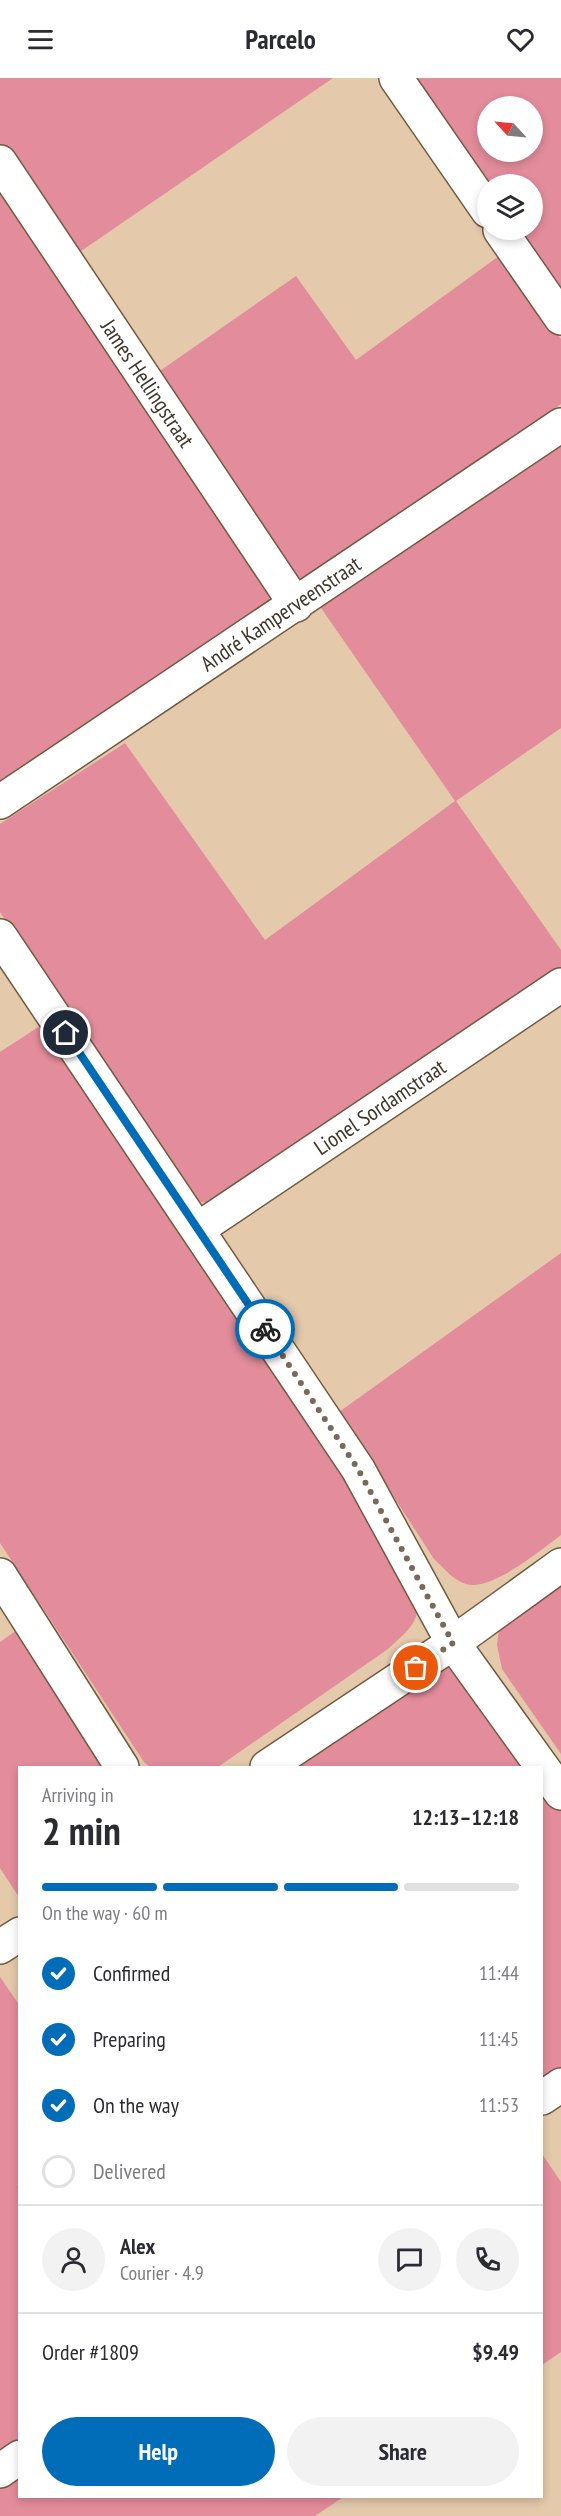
<!DOCTYPE html>
<meta charset="utf-8">
<style>
:root{--surface:#fff;--page:#f2f2f3;--text:#2b2b33;--muted:#7c7c81;--line:#e1e1e2;--accent:#016cb7}
body{margin:0;font-family:"PT Sans Narrow",sans-serif;background:var(--page);color:var(--text);height:100vh;display:flex;flex-direction:column;font-size:22px;white-space:nowrap}
*{box-sizing:border-box;margin:0}
p{font-size:20px;color:var(--muted)}
.icon{flex:none;width:33px;height:33px;fill:none;stroke:currentColor;stroke-width:2;stroke-linecap:round;stroke-linejoin:round}
.map{position:relative;flex:1;overflow:hidden}
.sheet{position:absolute;left:18px;top:1688px;width:525px;height:732px;display:flex;flex-direction:column;background:var(--surface);border-radius:0px;box-shadow:0 3px 9px #0003}
.sheet>*{flex:none}
.needle{width:39px;rotate:296deg}
.controls{position:absolute;left:477px;top:18px;display:grid;gap:12px}
.controls a{display:grid;place-items:center;width:66px;height:66px;border-radius:50%;background:var(--surface);box-shadow:0 3px 9px #0003;font-size:30px}
.pin{position:absolute;display:grid;place-items:center;width:51px;height:51px;color:#fff;margin:-26px;border:3px solid #fff;border-radius:50%;box-shadow:0 2px 6px #0007}
.courier{position:absolute;display:grid;place-items:center;width:60px;height:60px;margin:-30px;border:4px solid #016cb7;border-radius:50%;background:#fff;color:#222;box-shadow:0 2px 8px #0007}
.overview em{font-style:normal;font-weight:700}
.overview div{display:flex;flex-direction:column-reverse}
.overview{display:flex;align-items:center;justify-content:space-between;height:102px;padding:0 24px}
h1{font-size:39px;font-weight:700;line-height:45px}
.bar{display:grid;grid-template-columns:repeat(4,1fr);gap:9px 6px;align-content:center;height:72px;padding:0 24px}
.bar i{height:8px;border-radius:4px;background:var(--line)}
.bar .active{background:var(--accent)}
.bar p{grid-column:span 4}
.line{display:flex;align-items:center;gap:15px;padding:0 24px;border-top:2px solid var(--line)}
.line div{flex:1}
.round{display:grid;place-items:center;flex:none;width:63px;height:63px;border-radius:32px;background:var(--page)}
ol{padding:0 24px;list-style:none}
li{display:flex;align-items:center;gap:18px;height:66px}
li p{margin-inline-start:auto}
li .icon{padding:6px;border-radius:50%;background:var(--accent);color:#fff;stroke-width:4}
li:last-child{color:var(--muted)}
li i{width:33px;height:33px;border:3px solid var(--line);border-radius:50%}
.action{display:flex;gap:12px;margin-top:auto;padding:12px 24px}
.action a{flex:1;height:69px;border-radius:36px;background:var(--accent);color:#fff;font-size:24px;font-weight:700;line-height:69px;text-align:center}
.action a+a{background:var(--page);color:var(--text)}
header{display:flex;justify-content:space-between;align-items:center;height:78px;padding:0 24px;background:var(--surface);font-size:27px;font-weight:700}
.map>svg:first-child{display:block}
</style>
<header><svg class="icon" aria-label="menu" viewBox="0 0 24 24"><path d="M4 6h16M4 12h16M4 18h16"/></svg>Parcelo<svg class="icon" aria-label="heart" viewBox="0 0 24 24"><path d="M12 20l-8-8c-3-5 5-10 8-4 3-6 11-1 8 4z"/></svg></header>
<div class="map">
<svg width="561" height="2438" viewBox="0 0 561 2438">
<rect width="100%" height="100%" fill="#e4c9ab"/>
<g fill="#e38c9b" fill-rule="evenodd">
<polygon points="0,0 333,0 74,178 0,67"/>
<path d="M409,0h152v220l-47,-68h18v-46h-44zM488,28h44v46h-44z"/>
<polygon points="0,101 278,519 0,707"/>
<polygon points="503,175 561,261 561,326 295,507 154,297 296,198 356,282"/>
<polygon points="561,362 561,650 456,723 561,872 561,889 216,1125 200,1124 187,1113 0,834 0,746 125,665 265,862 455,723 319,527"/>
<path d="M40,948l379,562c2,33 -8,40 -31,61l-170,118h-68l-6,-5 -144,-219v-491z"/>
<path d="M561,1175v282c-20,15 -64,51 -89,50 -16,-1 -27,-16 -38,-26l-95,-147z"/>
<polygon points="561,1491 561,1676 502,1591 497,1567 500,1543"/>
<polygon points="24,1547 119,1689 20,1689 19,1819 0,1790 0,1564"/>
<polygon points="456,1584 537,1689 281,1689 413,1594"/>
<polygon points="542,1695 561,1725 561,1997 542,2011"/>
<polygon points="0,1899 20,1928 20,2105 17,2106 20,2109 20,2360 0,2373"/>
<polygon points="542,2076 561,2104 561,2274 542,2287"/>
<polygon points="19,2392 20,2418 345,2418 315,2438 0,2438 0,2405"/>
</g>
<g fill="none" stroke-linecap="round" stroke-linejoin="round">
<g stroke="#725a40" stroke-width="36">
<g id="minor">
<polyline points="396,0 488,133"/>
<path id="s1" d="M0,84l296,443"/>
<polyline points="500,152 561,240"/>
<path id="s2" d="M0,724l561,-377"/>
<polyline points="0,858 358,1391 453,1565 561,1715"/>
<path id="s3" d="M198,1151l363,-244"/>
<polyline points="0,1497 122,1689"/>
<polyline points="267,1689 453,1565 561,1487"/>
<polyline points="0,1869 20,1856"/>
<polyline points="542,2020 561,2007"/>
<polyline points="0,2393 20,2379"/>
</g>
</g>
<use href="#minor" stroke="#fff" stroke-width="33"/>
</g>
<g fill="none" stroke-linecap="round" stroke-linejoin="round">
<polyline stroke="#7a6957" stroke-width="6" stroke-dasharray="0 10.8" points="265,1251 358,1391 453,1565 416,1590"/>
<polyline stroke="#016cb7" stroke-width="8" points="66,955 265,1251"/>
</g>
<g text-anchor="middle" dominant-baseline="central" stroke-width="4.5" stroke-linejoin="round" paint-order="stroke">
<g font-size="22" fill="#41362a" stroke="#f1d6b8">
<text stroke="none"><textPath href="#s1" startOffset="266">James Hellingstraat</textPath></text>
<text stroke="none"><textPath href="#s2" startOffset="338">André Kamperveenstraat</textPath></text>
<text stroke="none"><textPath href="#s3" startOffset="219">Lionel Sordamstraat</textPath></text>
</g>
</g>
</svg>
<div class="controls">
<a><svg class="needle" viewBox="-14 -14 28 28"><path d="M0-13l5 13h-10z" fill="#e53935"/><path d="M0 13l5-13h-10z" fill="#7c7c81"/></svg></a>
<a><svg class="icon" aria-label="layers" viewBox="0 0 24 24"><path d="M12 4l9 5-9 5-9-5zM3 14l9 5 9-5"/></svg></a>
</div>
<div class="pin" style="left:416px;top:1590px;background:#ea580c"><svg class="icon" aria-label="bag" viewBox="0 0 24 24"><path d="M5 8h14l-1 12H6zM9 8a3 3 0 0 1 6 0"/></svg></div>
<div class="pin" style="left:66px;top:955px;background:#1f2937"><svg class="icon" aria-label="home" viewBox="0 0 24 24"><path d="M3 11l9-7 9 7M6 9v11h12V9"/></svg></div>
<div class="courier" style="left:265px;top:1251px"><svg class="icon" aria-label="bike" viewBox="0 0 24 24"><circle cx="6" cy="16" r="4"/><circle cx="18" cy="16" r="4"/><path d="M6 16l4-8h5l3 8M10 8l3 8H6M13 5h3"/></svg></div>
<section class="sheet">
<div class="overview"><div><h1>2 min</h1><p>Arriving in</p></div><em>12:13–12:18</em></div>
<div class="bar"><i class="active"></i><i class="active"></i><i class="active"></i><i></i><p>On the way · 60 m</p></div>
<ol>
<li><svg class="icon" aria-label="check" viewBox="0 0 24 24"><path d="M5 12l5 5 9-10"/></svg>Confirmed<p>11:44</p></li>
<li><svg class="icon" aria-label="check" viewBox="0 0 24 24"><path d="M5 12l5 5 9-10"/></svg>Preparing<p>11:45</p></li>
<li><svg class="icon" aria-label="check" viewBox="0 0 24 24"><path d="M5 12l5 5 9-10"/></svg>On the way<p>11:53</p></li>
<li><i></i>Delivered</li>
</ol>
<div class="line" style="height:108px"><a class="round"><svg class="icon" aria-label="person" viewBox="0 0 24 24"><circle cx="12" cy="8" r="4"/><path d="M4 21q1-7 8-7t8 7"/></svg></a><div><b>Alex</b><p>Courier · 4.9</p></div><a class="round"><svg class="icon" aria-label="chat" viewBox="0 0 24 24"><path d="M4 5h16v11H9l-5 4z"/></svg></a><a class="round"><svg class="icon" aria-label="phone" viewBox="0 0 24 24"><path d="M5 4h4l2 5-3 2q2 4 5 5l2-3 5 2v4C11 20 4 13 5 4z"/></svg></a></div>
<div class="line" style="height:78px"><div>Order #1809</div><b>$9.49</b></div>
<div class="action"><a>Help</a><a>Share</a></div>
</section>
</div>
